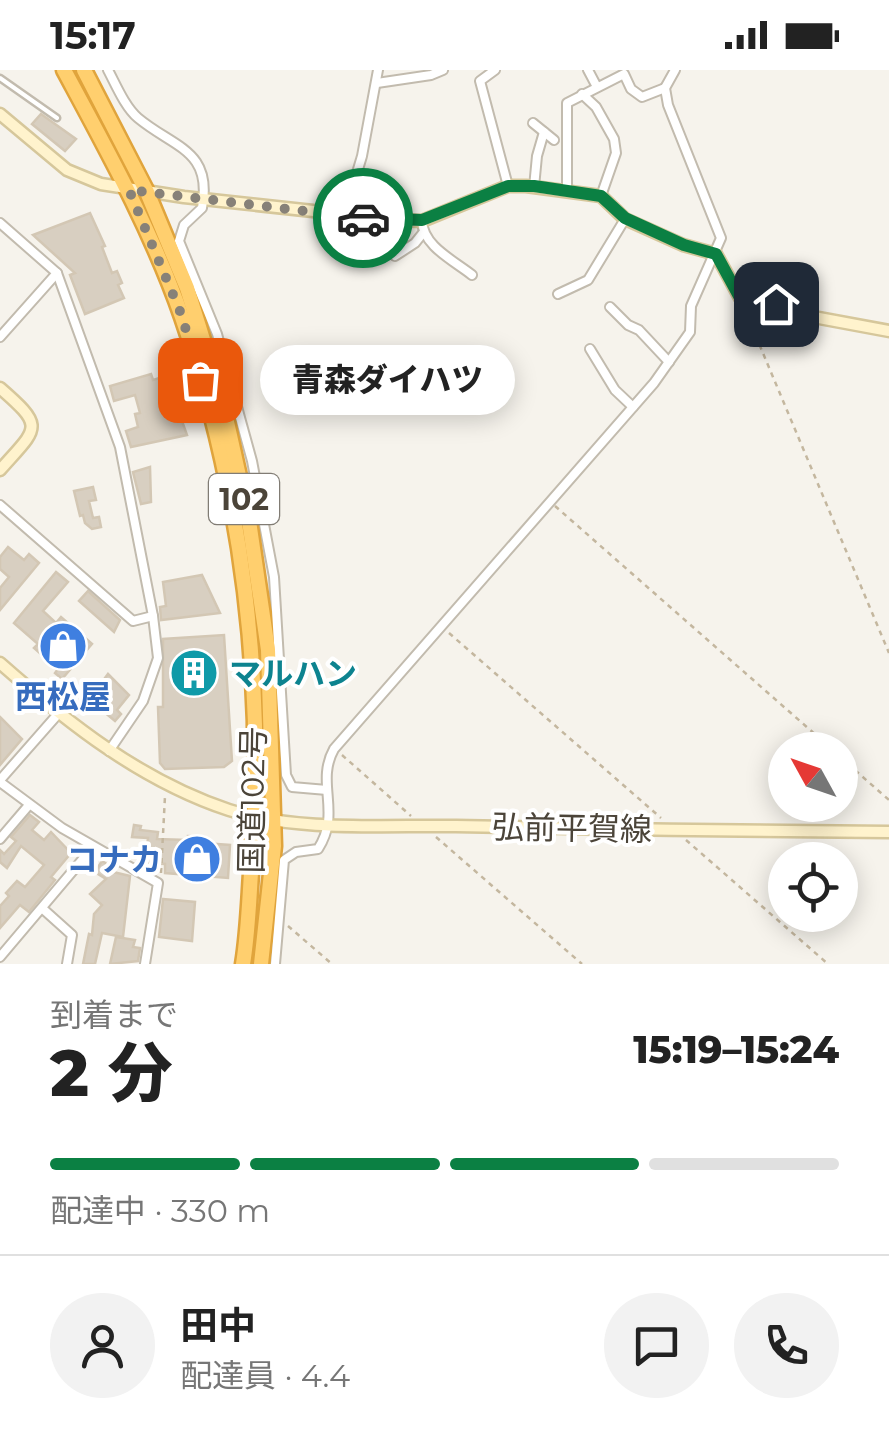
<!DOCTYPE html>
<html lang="ja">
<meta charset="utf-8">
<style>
:root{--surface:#fff;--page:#f2f2f2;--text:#222;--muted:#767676;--line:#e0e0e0;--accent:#0b8043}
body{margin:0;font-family:Montserrat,"Noto Sans JP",sans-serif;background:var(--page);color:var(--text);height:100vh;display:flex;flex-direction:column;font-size:38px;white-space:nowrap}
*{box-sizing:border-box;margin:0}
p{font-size:32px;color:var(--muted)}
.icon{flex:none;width:55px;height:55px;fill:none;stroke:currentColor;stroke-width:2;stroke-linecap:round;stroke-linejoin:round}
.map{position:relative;height:894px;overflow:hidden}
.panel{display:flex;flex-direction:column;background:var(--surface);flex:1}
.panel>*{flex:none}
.needle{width:65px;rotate:310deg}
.controls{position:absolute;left:768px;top:662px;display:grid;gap:20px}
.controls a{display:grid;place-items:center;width:90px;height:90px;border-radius:50%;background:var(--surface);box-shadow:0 5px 25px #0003;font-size:50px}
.pin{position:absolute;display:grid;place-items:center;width:85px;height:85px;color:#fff;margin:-42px;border-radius:20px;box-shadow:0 5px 15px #0006}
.courier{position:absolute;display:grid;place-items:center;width:100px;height:100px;margin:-50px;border:8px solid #0b8043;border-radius:50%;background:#fff;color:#222;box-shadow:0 2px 12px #0007}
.bubble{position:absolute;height:70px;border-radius:35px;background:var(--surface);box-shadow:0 5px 25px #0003;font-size:32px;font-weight:800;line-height:70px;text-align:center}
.summary em{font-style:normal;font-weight:800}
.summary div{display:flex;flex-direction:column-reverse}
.summary{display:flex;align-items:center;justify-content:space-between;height:170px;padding:0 50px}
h1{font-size:65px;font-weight:800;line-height:75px}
.bar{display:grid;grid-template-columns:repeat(4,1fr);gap:15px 10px;align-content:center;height:120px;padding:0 50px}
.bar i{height:12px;border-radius:8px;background:var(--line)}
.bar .active{background:var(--accent)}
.bar p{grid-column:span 4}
.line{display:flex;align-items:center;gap:25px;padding:0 50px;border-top:2px solid var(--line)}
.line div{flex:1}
.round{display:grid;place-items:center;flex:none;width:105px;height:105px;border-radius:52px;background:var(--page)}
.status{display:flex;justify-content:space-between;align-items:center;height:70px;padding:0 50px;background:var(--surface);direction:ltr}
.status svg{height:28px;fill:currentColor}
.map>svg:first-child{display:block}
</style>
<div class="status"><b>15:17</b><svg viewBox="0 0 49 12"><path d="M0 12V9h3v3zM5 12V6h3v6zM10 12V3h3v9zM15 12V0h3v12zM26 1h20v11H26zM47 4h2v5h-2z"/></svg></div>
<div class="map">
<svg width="889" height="894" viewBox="0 0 889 894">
<rect width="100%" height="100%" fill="#f6f3ec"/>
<g fill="#d8cfc1" stroke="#d3c7b4" stroke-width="2.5">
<polygon points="41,44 76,69 65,81 32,54"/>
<polygon points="90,143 105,176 102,177 112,203 117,201 122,213 118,215 124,228 85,244 70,205 75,203 33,165"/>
<polygon points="151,304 153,310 166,306 187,365 131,377 126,361 138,357 135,344 140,343 135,325 114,331 110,316"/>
<polygon points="150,397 151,432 141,434 133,402"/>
<polygon points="93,417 96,430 89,431 93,448 99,447 101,457 92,459 85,453 83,445 80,446 74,421"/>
<polygon points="8,477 24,490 29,484 39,493 0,540 0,518 9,507 0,499 0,487"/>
<polygon points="56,502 68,512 43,541 56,553 61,547 92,574 62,609 55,603 58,599 34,578 38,574 14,553"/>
<polygon points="202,505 220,543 161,550 160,537 166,536 163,512"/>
<polygon points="88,521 120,550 114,562 79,531"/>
<polygon points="224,565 232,691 224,697 165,699 160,693 158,637 163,637 163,569"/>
<polygon points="108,604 129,625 117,640 121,644 115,651 91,631 105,614 102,612"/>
<polygon points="0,647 22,669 0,695"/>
<polygon points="30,745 39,752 32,760 44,770 51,762 71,783 51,807 55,810 29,842 20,835 0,858 0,836 9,826 6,823 17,811 25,817 44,795 21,776 7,798 0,792 0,780 4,784 16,771 11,767"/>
<polygon points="134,755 141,756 140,760 158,762 157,769 188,770 188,766 204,767 203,773 230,775 228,808 165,803 165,794 149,793 150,787 146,787 148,768 132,767"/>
<polygon points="102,791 112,797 109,801 130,806 123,867 102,863 95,894 83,894 89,864 92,865 94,844 102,835 90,824 106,809 88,798 97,799"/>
<polygon points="163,829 195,832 192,871 159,867"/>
<polygon points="116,867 135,870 133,877 140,878 138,891 110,894"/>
</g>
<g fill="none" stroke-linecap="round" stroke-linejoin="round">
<g stroke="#c2bbae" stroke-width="9">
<polyline id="lane" points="0,8 57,48"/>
</g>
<g stroke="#c2bbae" stroke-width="12">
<g id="street">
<path d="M108,0c8,15 17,37 30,48 36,30 75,32 64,90l-18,17 -5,16 38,93 35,127 22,116 12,198 6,12 35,3"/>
<polyline points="495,0 480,11 508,116"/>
<polyline points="588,0 597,17"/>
<polyline points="377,13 431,5 443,0"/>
<polyline points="582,24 596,37 614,69 616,83 601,126"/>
<polyline points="533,53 554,70"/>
<polyline points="534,117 537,86 544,62"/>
<polyline points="567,121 567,33 624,4 631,19 642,27 665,18"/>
<polyline points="344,146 362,86 378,0"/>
<path d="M422,151c1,25 31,39 50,54"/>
<polyline points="0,153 57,203 120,377 153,546 158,588 143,631 109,681"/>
<polyline points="395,186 415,173 423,163"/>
<polyline points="558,224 588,210 625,149"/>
<polyline points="610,237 628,255 639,260 669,292"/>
<polyline points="0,267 57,203"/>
<polyline points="590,279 615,320 633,337"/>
<polyline points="0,435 133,551 153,546"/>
<polyline points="0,710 58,644"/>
<polyline points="0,712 62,758 158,813 145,894"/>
<polyline points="0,769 29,735"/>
<polyline points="43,839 72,865 67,894"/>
<polyline points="0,887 93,777"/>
<path d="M275,894l9,-104 12,-8 22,-3c24,-37 -3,-66 16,-100l320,-366 36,-51 1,-26 30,-68 -53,-133 -3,-17 10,-18"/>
</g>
</g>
<g stroke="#d6c79b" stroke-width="15">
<g id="secondary">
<polyline points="0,44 67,100 101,114 184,127 396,150 422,151 508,116 526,116 601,126 625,149 683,175 716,184 740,228 776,234 803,245 889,261"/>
<path d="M0,318c46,40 38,39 0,82"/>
<path d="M0,593c68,60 141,118 229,147 67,22 156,15 227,16 144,3 289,5 433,6"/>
</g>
</g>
<g stroke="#e0a43c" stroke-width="19">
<g id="highway">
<path d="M64,0c43,80 88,161 118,247 61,177 84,370 69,556 -2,30 -3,61 -8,91"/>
<polyline points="84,0 147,122 187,218 223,334 249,451 268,580 274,776 261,894"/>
</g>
</g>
<g stroke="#c4b79f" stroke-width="2.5" stroke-dasharray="5 5" stroke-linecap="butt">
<polyline points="744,238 889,583"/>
<polyline points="555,436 833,680"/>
<polyline points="449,563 661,748"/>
<polyline points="342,685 411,746"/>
<polyline points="840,687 889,730"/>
<polyline points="436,767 582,894"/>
<polyline points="686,770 828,894"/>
<polyline points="161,803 165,726"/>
<polyline points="288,856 332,894"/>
</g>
<use href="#lane" stroke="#fff" stroke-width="4"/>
<use href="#street" stroke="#fff" stroke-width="8"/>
<use href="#secondary" stroke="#fff3cd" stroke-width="10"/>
<use href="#highway" stroke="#ffcf6e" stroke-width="14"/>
</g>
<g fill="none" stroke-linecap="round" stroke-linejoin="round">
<polyline stroke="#878178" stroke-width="10" stroke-dasharray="0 18" points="200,310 182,246 129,120 363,148"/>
<polyline stroke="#0b8043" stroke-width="12" points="363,148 422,150 508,116 534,116 601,126 625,148 684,175 716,184 740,228 776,234"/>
</g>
<defs>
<g id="shop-disc" transform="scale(2.5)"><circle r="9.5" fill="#3f7fe0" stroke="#fff"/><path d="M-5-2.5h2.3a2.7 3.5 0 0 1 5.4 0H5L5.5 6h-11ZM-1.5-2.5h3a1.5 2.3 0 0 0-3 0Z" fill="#fff"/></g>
<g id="building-disc" transform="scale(2.5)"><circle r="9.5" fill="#0f9aa8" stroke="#fff"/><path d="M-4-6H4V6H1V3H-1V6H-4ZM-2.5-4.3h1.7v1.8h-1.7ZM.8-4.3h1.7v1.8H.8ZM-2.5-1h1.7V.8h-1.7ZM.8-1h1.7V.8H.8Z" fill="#fff"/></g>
</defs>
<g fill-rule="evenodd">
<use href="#shop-disc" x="63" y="576"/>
<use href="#building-disc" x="194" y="603"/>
<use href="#shop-disc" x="197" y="789"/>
</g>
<g text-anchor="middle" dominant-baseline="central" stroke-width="8" stroke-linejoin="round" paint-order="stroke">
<rect fill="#fff" stroke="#817c74" stroke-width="2.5" x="209" y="404" width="70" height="50" rx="8"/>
<g font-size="30" font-weight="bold" fill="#4b4439">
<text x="244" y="429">102</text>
</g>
<g font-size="32" font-weight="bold" fill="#0d838f" stroke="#fff" text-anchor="start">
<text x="229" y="603">マルハン</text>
</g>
<g font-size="32" font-weight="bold" fill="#366cbe" stroke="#fff">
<text x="63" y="626">西松屋</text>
<text x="162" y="789" text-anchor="end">コナカ</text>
</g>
<g font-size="32" fill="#4b4439" stroke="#fff">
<text transform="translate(252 730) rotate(-89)">国道102号</text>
<text transform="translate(572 758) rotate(1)">弘前平賀線</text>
</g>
</g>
</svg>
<div class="controls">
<a><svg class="needle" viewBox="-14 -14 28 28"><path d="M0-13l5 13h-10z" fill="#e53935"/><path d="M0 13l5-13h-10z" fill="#767676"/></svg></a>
<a><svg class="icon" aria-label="locate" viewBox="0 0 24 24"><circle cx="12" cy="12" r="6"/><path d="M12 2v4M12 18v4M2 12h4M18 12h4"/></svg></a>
</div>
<div class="pin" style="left:200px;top:310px;background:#ea580c"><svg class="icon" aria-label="bag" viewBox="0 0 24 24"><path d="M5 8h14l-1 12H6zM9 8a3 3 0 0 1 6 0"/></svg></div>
<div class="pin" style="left:776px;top:234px;background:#1f2937"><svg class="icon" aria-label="home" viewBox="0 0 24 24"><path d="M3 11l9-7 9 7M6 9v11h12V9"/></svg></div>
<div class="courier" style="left:363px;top:148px"><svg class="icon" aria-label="car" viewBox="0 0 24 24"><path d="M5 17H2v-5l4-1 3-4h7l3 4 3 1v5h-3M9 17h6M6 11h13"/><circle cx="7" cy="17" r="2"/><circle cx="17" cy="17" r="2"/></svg></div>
<div class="bubble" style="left:260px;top:275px;width:255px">青森ダイハツ</div>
</div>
<section class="panel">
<div class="summary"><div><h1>2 分</h1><p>到着まで</p></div><em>15:19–15:24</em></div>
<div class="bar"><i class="active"></i><i class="active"></i><i class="active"></i><i></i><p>配達中 · 330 m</p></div>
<div class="line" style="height:180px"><a class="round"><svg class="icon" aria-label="person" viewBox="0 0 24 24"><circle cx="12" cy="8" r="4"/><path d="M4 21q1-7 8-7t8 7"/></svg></a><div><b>田中</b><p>配達員 · 4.4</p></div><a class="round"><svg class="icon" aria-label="chat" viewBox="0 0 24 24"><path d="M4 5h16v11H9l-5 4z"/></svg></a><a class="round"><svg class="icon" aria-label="phone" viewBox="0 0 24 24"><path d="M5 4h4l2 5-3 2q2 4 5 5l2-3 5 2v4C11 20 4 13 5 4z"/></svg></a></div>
</section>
